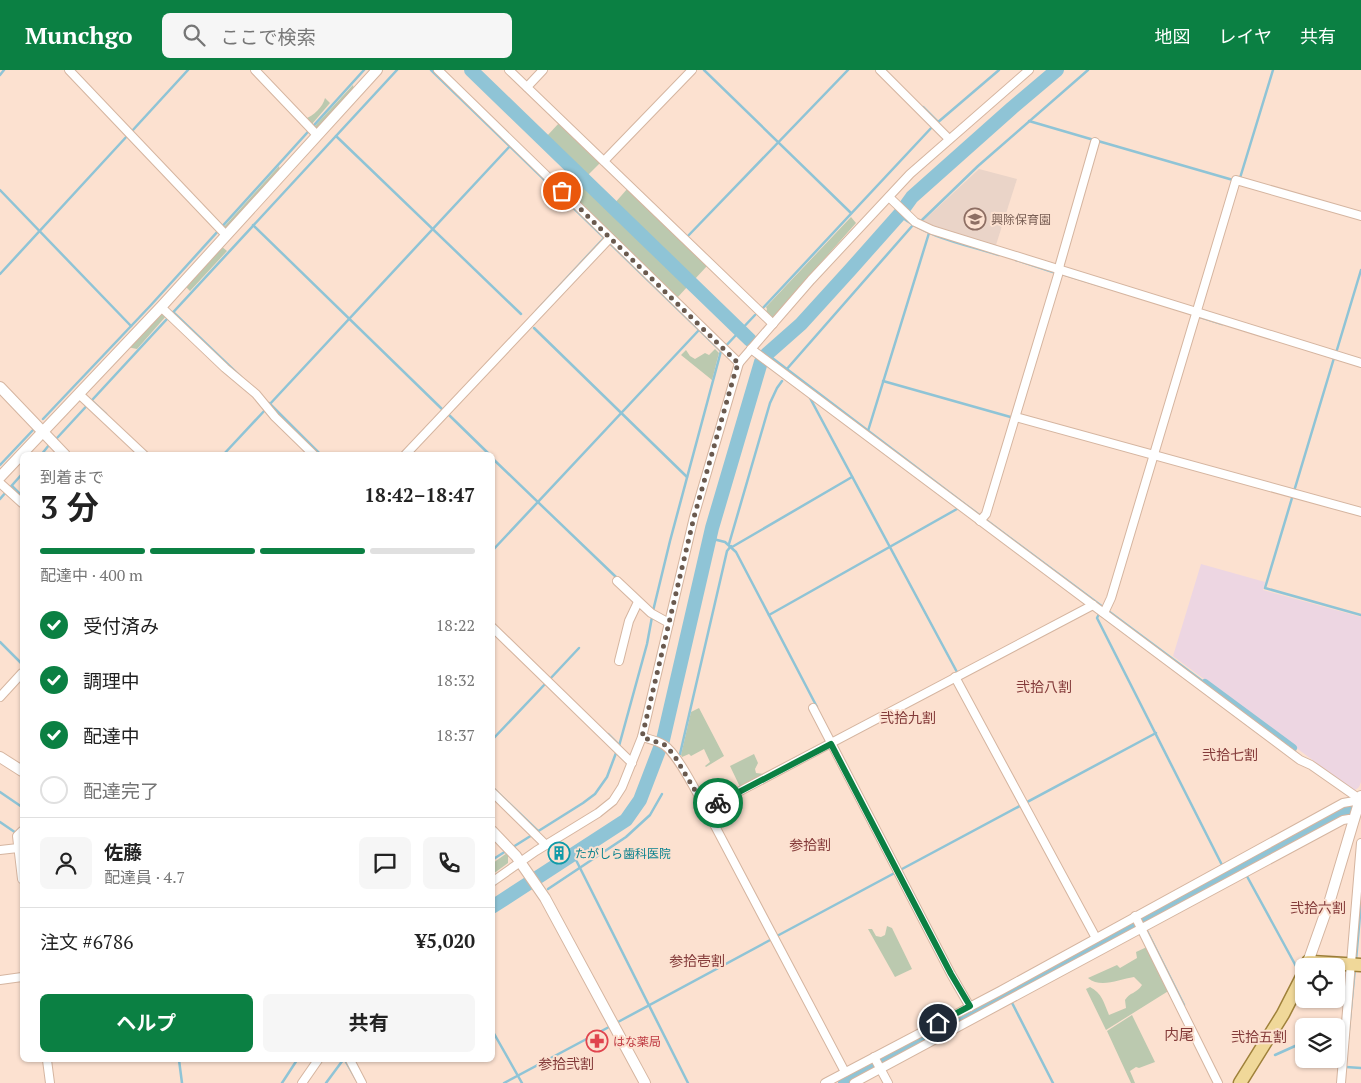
<!DOCTYPE html>
<html lang="ja">
<meta charset="utf-8">
<style>
:root{--surface:#fff;--page:#f6f6f6;--text:#222;--muted:#767676;--line:#e0e0e0;--accent:#0b8043}
body{margin:0;font-family:"PT Serif","Noto Sans JP",serif;background:var(--page);color:var(--text);height:100vh;display:flex;flex-direction:column;font-size:19px;white-space:nowrap}
*{box-sizing:border-box;margin:0}
p{font-size:16px;color:var(--muted)}
.icon{flex:none;width:28px;height:28px;fill:none;stroke:currentColor;stroke-width:2;stroke-linecap:round;stroke-linejoin:round}
.map{position:relative;flex:1;overflow:hidden}
.panel{position:absolute;left:20px;top:382px;width:475px;height:610px;display:flex;flex-direction:column;background:var(--surface);border-radius:8px;box-shadow:0 1px 4px #0004}
.panel>*{flex:none}
.buttons{position:absolute;left:1295px;top:888px;display:grid;gap:10px}
.buttons a{display:grid;place-items:center;width:50px;height:50px;border-radius:8px;background:var(--surface);box-shadow:0 1px 4px #0004;font-size:25px}
.pin{position:absolute;display:grid;place-items:center;width:42px;height:42px;color:#fff;margin:-21px;border:2px solid #fff;border-radius:50%;box-shadow:0 1px 5px #0007}
.courier{position:absolute;display:grid;place-items:center;width:50px;height:50px;margin:-25px;border:4px solid #0b8043;border-radius:50%;background:#fff;color:#222;box-shadow:0 1px 6px #0007}
.summary em{font-style:normal;font-weight:700}
.summary div{display:flex;flex-direction:column-reverse}
.summary{display:flex;align-items:center;justify-content:space-between;height:85px;padding:0 20px}
h1{font-size:32px;font-weight:700;line-height:38px}
.bar{display:grid;grid-template-columns:repeat(4,1fr);gap:8px 5px;align-content:center;height:60px;padding:0 20px}
.bar i{height:6px;border-radius:4px;background:var(--line)}
.bar .on{background:var(--accent)}
.bar p{grid-column:span 4}
.line{display:flex;align-items:center;gap:12px;padding:0 20px;border-top:1px solid var(--line)}
.line div{flex:1}
.round{display:grid;place-items:center;flex:none;width:52px;height:52px;border-radius:8px;background:var(--page)}
ol{padding:0 20px;list-style:none}
li{display:flex;align-items:center;gap:15px;height:55px}
li p{margin-inline-start:auto}
li .icon{padding:5px;border-radius:50%;background:var(--accent);color:#fff;stroke-width:4}
li:last-child{color:var(--muted)}
li i{width:28px;height:28px;border:2px solid var(--line);border-radius:50%}
.cta{display:flex;gap:10px;margin-top:auto;padding:10px 20px}
.cta a{flex:1;height:58px;border-radius:8px;background:var(--accent);color:#fff;font-size:20px;font-weight:700;line-height:58px;text-align:center}
.cta a+a{background:var(--page);color:var(--text)}
header{display:flex;align-items:center;gap:30px;box-sizing:border-box;height:70px;padding:0 25px;background:var(--accent);color:#fff}
header strong{font-size:24px}
nav{display:flex;gap:28px;margin-inline-start:auto;font-size:18px}
.search{width:350px;height:45px;background:var(--page);display:flex;align-items:center;gap:12px;box-sizing:border-box;padding:0 18px;border-radius:8px;color:var(--muted);font-size:19px}
.map>svg:first-child{display:block}
</style>
<header>
<strong>Munchgo</strong>
<div class="search"><svg class="icon" aria-label="search" viewBox="0 0 24 24"><circle cx="10" cy="10" r="6"/><path d="M15 15l6 6"/></svg>ここで検索</div>
<nav><a>地図</a><a>レイヤ</a><a>共有</a></nav>
</header>
<div class="map">
<svg width="1361" height="1013" viewBox="0 0 1361 1013">
<rect width="100%" height="100%" fill="#fce1d0"/>
<polygon fill="#edd6e2" points="1201,494 1265,512 1263,520 1361,547 1361,712 1359,717 1354,721 1173,586"/>
<polygon fill="#ead4c8" points="979,99 1017,109 995,178 932,158 922,152"/>
<g fill="#bbc9af">
<polygon points="353,15 354,19 317,59 313,58"/>
<path d="M325,28l5,5 -18,21h-3l-4,-5c8,-3 18,-12 20,-21z"/>
<polygon points="560,52 601,92 587,106 546,67"/>
<polygon points="279,96 280,100 228,158 223,158"/>
<polygon points="586,115 688,216 677,228 574,127"/>
<polygon points="628,118 707,196 694,210 614,134"/>
<polygon points="851,147 856,153 772,248 766,242 767,239 766,237"/>
<polygon points="221,176 227,181 190,221 185,216"/>
<polygon points="162,242 167,245 137,279 127,277"/>
<polygon points="715,279 719,283 712,310 681,285 686,280 690,286 695,289 705,283 709,285"/>
<polygon points="699,638 724,686 706,697 705,696 710,692 704,679 691,686 689,684 682,687 681,685 691,642"/>
<polygon points="754,684 758,693 755,699 756,703 764,704 740,717 730,696"/>
<polygon points="507,783 508,785 508,793 493,804 493,793"/>
<polygon points="887,856 892,858 912,899 895,907 868,859 872,859 876,866 881,867 885,865"/>
<path d="M1149,876l21,44 -64,40 -20,-41 4,-2c12,6 14,16 19,28l17,-7 -1,-8c5,-8 11,-6 17,-15l-8,-8c-15,2 -33,12 -46,1l29,-13 3,3 17,-10 -1,-6z"/>
<polygon points="1132,945 1155,992 1139,998 1136,997 1130,1001 1135,1013 1131,1013 1107,961"/>
</g>
<g fill="none" stroke-linecap="round" stroke-linejoin="round">
<g stroke="#8fc4d6" stroke-width="2.5">
<polyline points="431,0 721,281"/>
<polyline points="704,0 851,143"/>
<polyline points="0,5 4,0"/>
<polyline points="923,37 938,52"/>
<polyline points="1029,51 1094,70"/>
<polyline points="937,53 999,0"/>
<polyline points="132,61 188,0"/>
<polyline points="336,66 521,244"/>
<polyline points="1097,74 1098,71 1233,110"/>
<polyline points="1240,108 1273,0"/>
<polyline points="0,120 131,256"/>
<path d="M899,145c29,23 65,29 100,40"/>
<polyline points="921,151 978,96 1088,0"/>
<polyline points="253,155 444,341"/>
<polyline points="686,168 848,0"/>
<polyline points="1016,190 1056,203"/>
<polyline points="0,204 128,65"/>
<polyline points="1061,206 1062,204 1108,218"/>
<polyline points="762,239 933,56"/>
<polyline points="536,241 604,168"/>
<polyline points="173,242 241,307"/>
<polyline points="1200,247 1222,254"/>
<polyline points="534,258 687,407"/>
<polyline points="1336,283 1361,200"/>
<polyline points="767,284 962,432 1205,613"/>
<polyline points="1334,288 1265,518 1361,545"/>
<polyline points="786,300 913,155"/>
<polyline points="883,311 1014,348"/>
<polyline points="810,328 958,604"/>
<polyline points="92,331 106,344"/>
<polyline points="269,333 321,385"/>
<polyline points="269,335 510,76"/>
<polyline points="449,345 490,385"/>
<polyline points="43,349 151,235 364,0"/>
<polyline points="868,361 929,163"/>
<polyline points="57,368 397,0"/>
<polyline points="41,385 49,375"/>
<polyline points="223,385 266,339"/>
<polyline points="492,388 616,507"/>
<polyline points="0,395 34,359"/>
<polyline points="12,416 22,426"/>
<polyline points="0,429 22,404"/>
<polyline points="709,468 725,472 736,482 817,637"/>
<polyline points="729,474 770,333 777,318 782,311"/>
<polyline points="732,477 852,407"/>
<polyline points="492,481 699,260"/>
<polyline points="653,541 670,471 721,281 755,245"/>
<polyline points="1099,544 1097,548 1222,795"/>
<polyline points="769,545 957,439"/>
<polyline points="0,572 22,594"/>
<polyline points="549,610 579,578"/>
<polyline points="608,664 619,675"/>
<polyline points="492,670 546,613"/>
<polyline points="619,676 647,574 652,547"/>
<polyline points="660,678 663,679"/>
<polyline points="680,684 727,481 731,476"/>
<polyline points="492,717 538,761"/>
<polyline points="0,722 22,737"/>
<polyline points="0,752 22,767"/>
<polyline points="513,777 583,733 595,724 607,707 616,683"/>
<polyline points="573,784 688,1013"/>
<polyline points="492,790 506,781"/>
<polyline points="1243,799 1297,898"/>
<polyline points="1228,805 1229,807"/>
<polyline points="548,819 626,767 650,745 662,724"/>
<polyline points="1143,853 1184,935"/>
<polyline points="777,866 1156,663"/>
<polyline points="1102,872 1103,874"/>
<polyline points="1356,890 1361,834"/>
<polyline points="1008,925 1053,1013"/>
<polyline points="974,941 975,943"/>
<polyline points="618,952 772,869"/>
<polyline points="492,960 522,1013"/>
<polyline points="1348,969 1355,898"/>
<polyline points="1275,985 1304,972"/>
<polyline points="179,990 182,1013"/>
<polyline points="345,990 356,1009"/>
<polyline points="1346,997 1361,998"/>
<polyline points="847,1009 848,1011"/>
<polyline points="282,1013 297,990"/>
<polyline points="326,1013 343,990"/>
<polyline points="504,1013 609,957"/>
</g>
<polyline stroke="#8fc4d6" stroke-width="8" points="1205,613 1293,678"/>
<g stroke="#8fc4d6" stroke-width="14">
<polyline points="471,0 750,270"/>
<polyline points="492,837 626,750 640,730 663,670 712,458 761,292 767,284 801,254 851,199 899,145 912,127 1012,38 1057,0"/>
<polyline points="845,1013 1341,746 1352,742"/>
</g>
<g stroke="#d5b5a0" stroke-width="10">
<g id="minor">
<polyline points="69,0 226,165"/>
<polyline points="255,0 317,65"/>
<polyline points="438,0 739,293"/>
<polyline points="509,0 773,254"/>
<polyline points="880,0 949,69"/>
<polyline points="527,17 543,0"/>
<polyline points="604,91 692,0"/>
<polyline points="889,127 915,152 932,160 1361,293"/>
<polyline points="161,237 225,298 256,324 275,347 314,385"/>
<polyline points="751,279 1300,690 1311,695 1361,730"/>
<polyline points="79,324 144,385"/>
<polyline points="1016,347 1361,442"/>
<polyline points="405,385 610,168"/>
<polyline points="0,413 22,433"/>
<polyline points="980,451 986,444 1058,205 1060,194 1095,72"/>
<polyline points="617,511 651,543 669,553"/>
<polyline points="1104,543 1111,528 1236,110 1361,146"/>
<polyline points="492,557 632,693"/>
<polyline points="619,591 629,551 638,532"/>
<polyline points="955,607 1096,868"/>
<polyline points="0,627 22,603"/>
<polyline points="813,638 951,904 970,937"/>
<path d="M642,667c7,2 16,4 22,8 14,9 33,49 42,64l139,263"/>
<polyline points="492,722 546,775"/>
<polyline points="706,739 1093,535"/>
<polyline points="22,761 17,766 22,809"/>
<polyline points="0,780 18,778"/>
<polyline points="492,812 536,781 598,743 613,731 622,717 642,667 694,447 739,293 811,210 910,104 1029,0"/>
<polyline points="1135,846 1218,1013"/>
<polyline points="0,910 22,907"/>
<polyline points="874,987 888,1013"/>
<polyline points="47,990 50,1013"/>
<polyline points="350,990 362,1013"/>
<polyline points="302,1013 318,990"/>
<polyline points="825,1013 1000,921 1343,733 1360,730"/>
<polyline points="854,1013 1343,750 1349,749"/>
<polyline points="1341,1013 1361,773"/>
</g>
</g>
<g stroke="#d5b5a0" stroke-width="12">
<g id="tertiary">
<polyline points="0,317 65,385"/>
<polyline points="0,407 161,237 377,0"/>
<polyline points="0,687 22,701"/>
<polyline points="492,761 516,786 545,828 645,1013"/>
<polyline points="1308,892 1330,830 1361,726"/>
</g>
</g>
<g stroke="#9f813a" stroke-width="15">
<g id="primary">
<polyline points="1306,896 1308,892 1312,892 1361,895"/>
<polyline points="1240,1013 1283,944 1304,903"/>
</g>
</g>
<use href="#minor" stroke="#fff" stroke-width="8"/>
<use href="#tertiary" stroke="#fff" stroke-width="10"/>
<use href="#primary" stroke="#f0d899" stroke-width="12"/>
</g>
<g fill="none" stroke-linecap="round" stroke-linejoin="round">
<polyline stroke="#6a5a4f" stroke-width="5" stroke-dasharray="0 9" points="562,121 739,294 736,299 694,447 642,667 665,675 674,685 706,739 718,733"/>
<polyline stroke="#0b8043" stroke-width="6" points="718,733 831,674 951,904 970,936 938,953"/>
</g>
<defs>
<g id="school-ring" transform="scale(1.125)"><circle r="9.5" fill="#fce1d0" stroke="#8d6e63" stroke-width="1.5"/><path d="M0-5L7-2L0 1L-7-2ZM-4 1L0 2.5L4 1V4Q0 6-4 4Z" fill="#8d6e63"/></g>
<g id="building-ring" transform="scale(1.125)"><circle r="9.5" fill="#fce1d0" stroke="#0f9aa8" stroke-width="1.5"/><path d="M-4-6H4V6H1V3H-1V6H-4ZM-2.5-4.3h1.7v1.8h-1.7ZM.8-4.3h1.7v1.8H.8ZM-2.5-1h1.7V.8h-1.7ZM.8-1h1.7V.8H.8Z" fill="#0f9aa8"/></g>
<g id="pharmacy-ring" transform="scale(1.125)"><circle r="9.5" fill="#fce1d0" stroke="#e0444e" stroke-width="1.5"/><path d="M-2-6h4v4h4v4h-4v4h-4v-4h-4v-4h4Z" fill="#e0444e"/></g>
</defs>
<g fill-rule="evenodd">
<use href="#school-ring" x="975" y="149"/>
<use href="#building-ring" x="559" y="783"/>
<use href="#pharmacy-ring" x="597" y="971"/>
</g>
<g text-anchor="middle" dominant-baseline="central" stroke-width="4" stroke-linejoin="round" paint-order="stroke">
<g font-size="12" fill="#785e54" stroke="#fce1d0" text-anchor="start">
<text x="991" y="149">興除保育園</text>
</g>
<g font-size="12" fill="#0d838f" stroke="#fce1d0" text-anchor="start">
<text x="575" y="783">たがしら歯科医院</text>
</g>
<g font-size="12" fill="#be3a42" stroke="#fce1d0" text-anchor="start">
<text x="613" y="971">はな薬局</text>
</g>
<g font-size="14" fill="#843b3a" stroke="#fce1d0">
<text x="1044" y="616">弐拾八割</text>
<text x="908" y="647">弐拾九割</text>
<text x="1230" y="684">弐拾七割</text>
<text x="810" y="774">参拾割</text>
<text x="1318" y="837">弐拾六割</text>
<text x="697" y="890">参拾壱割</text>
<text x="1259" y="966">弐拾五割</text>
<text x="566" y="993">参拾弐割</text>
</g>
<g font-size="15" fill="#843b3a" stroke="#fce1d0">
<text x="1179" y="964">内尾</text>
</g>
</g>
</svg>
<div class="buttons">
<a><svg class="icon" aria-label="locate" viewBox="0 0 24 24"><circle cx="12" cy="12" r="6"/><path d="M12 2v4M12 18v4M2 12h4M18 12h4"/></svg></a>
<a><svg class="icon" aria-label="layers" viewBox="0 0 24 24"><path d="M12 4l9 5-9 5-9-5zM3 14l9 5 9-5"/></svg></a>
</div>
<div class="pin" style="left:562px;top:121px;background:#ea580c"><svg class="icon" aria-label="bag" viewBox="0 0 24 24"><path d="M5 8h14l-1 12H6zM9 8a3 3 0 0 1 6 0"/></svg></div>
<div class="pin" style="left:938px;top:953px;background:#1f2937"><svg class="icon" aria-label="home" viewBox="0 0 24 24"><path d="M3 11l9-7 9 7M6 9v11h12V9"/></svg></div>
<div class="courier" style="left:718px;top:733px"><svg class="icon" aria-label="bike" viewBox="0 0 24 24"><circle cx="6" cy="16" r="4"/><circle cx="18" cy="16" r="4"/><path d="M6 16l4-8h5l3 8M10 8l3 8H6M13 5h3"/></svg></div>
<section class="panel">
<div class="summary"><div><h1>3 分</h1><p>到着まで</p></div><em>18:42–18:47</em></div>
<div class="bar"><i class="on"></i><i class="on"></i><i class="on"></i><i></i><p>配達中 · 400 m</p></div>
<ol>
<li><svg class="icon" aria-label="check" viewBox="0 0 24 24"><path d="M5 12l5 5 9-10"/></svg>受付済み<p>18:22</p></li>
<li><svg class="icon" aria-label="check" viewBox="0 0 24 24"><path d="M5 12l5 5 9-10"/></svg>調理中<p>18:32</p></li>
<li><svg class="icon" aria-label="check" viewBox="0 0 24 24"><path d="M5 12l5 5 9-10"/></svg>配達中<p>18:37</p></li>
<li><i></i>配達完了</li>
</ol>
<div class="line" style="height:90px"><a class="round"><svg class="icon" aria-label="person" viewBox="0 0 24 24"><circle cx="12" cy="8" r="4"/><path d="M4 21q1-7 8-7t8 7"/></svg></a><div><b>佐藤</b><p>配達員 · 4.7</p></div><a class="round"><svg class="icon" aria-label="chat" viewBox="0 0 24 24"><path d="M4 5h16v11H9l-5 4z"/></svg></a><a class="round"><svg class="icon" aria-label="phone" viewBox="0 0 24 24"><path d="M5 4h4l2 5-3 2q2 4 5 5l2-3 5 2v4C11 20 4 13 5 4z"/></svg></a></div>
<div class="line" style="height:65px"><div>注文 #6786</div><b>¥5,020</b></div>
<div class="cta"><a>ヘルプ</a><a>共有</a></div>
</section>
</div>
